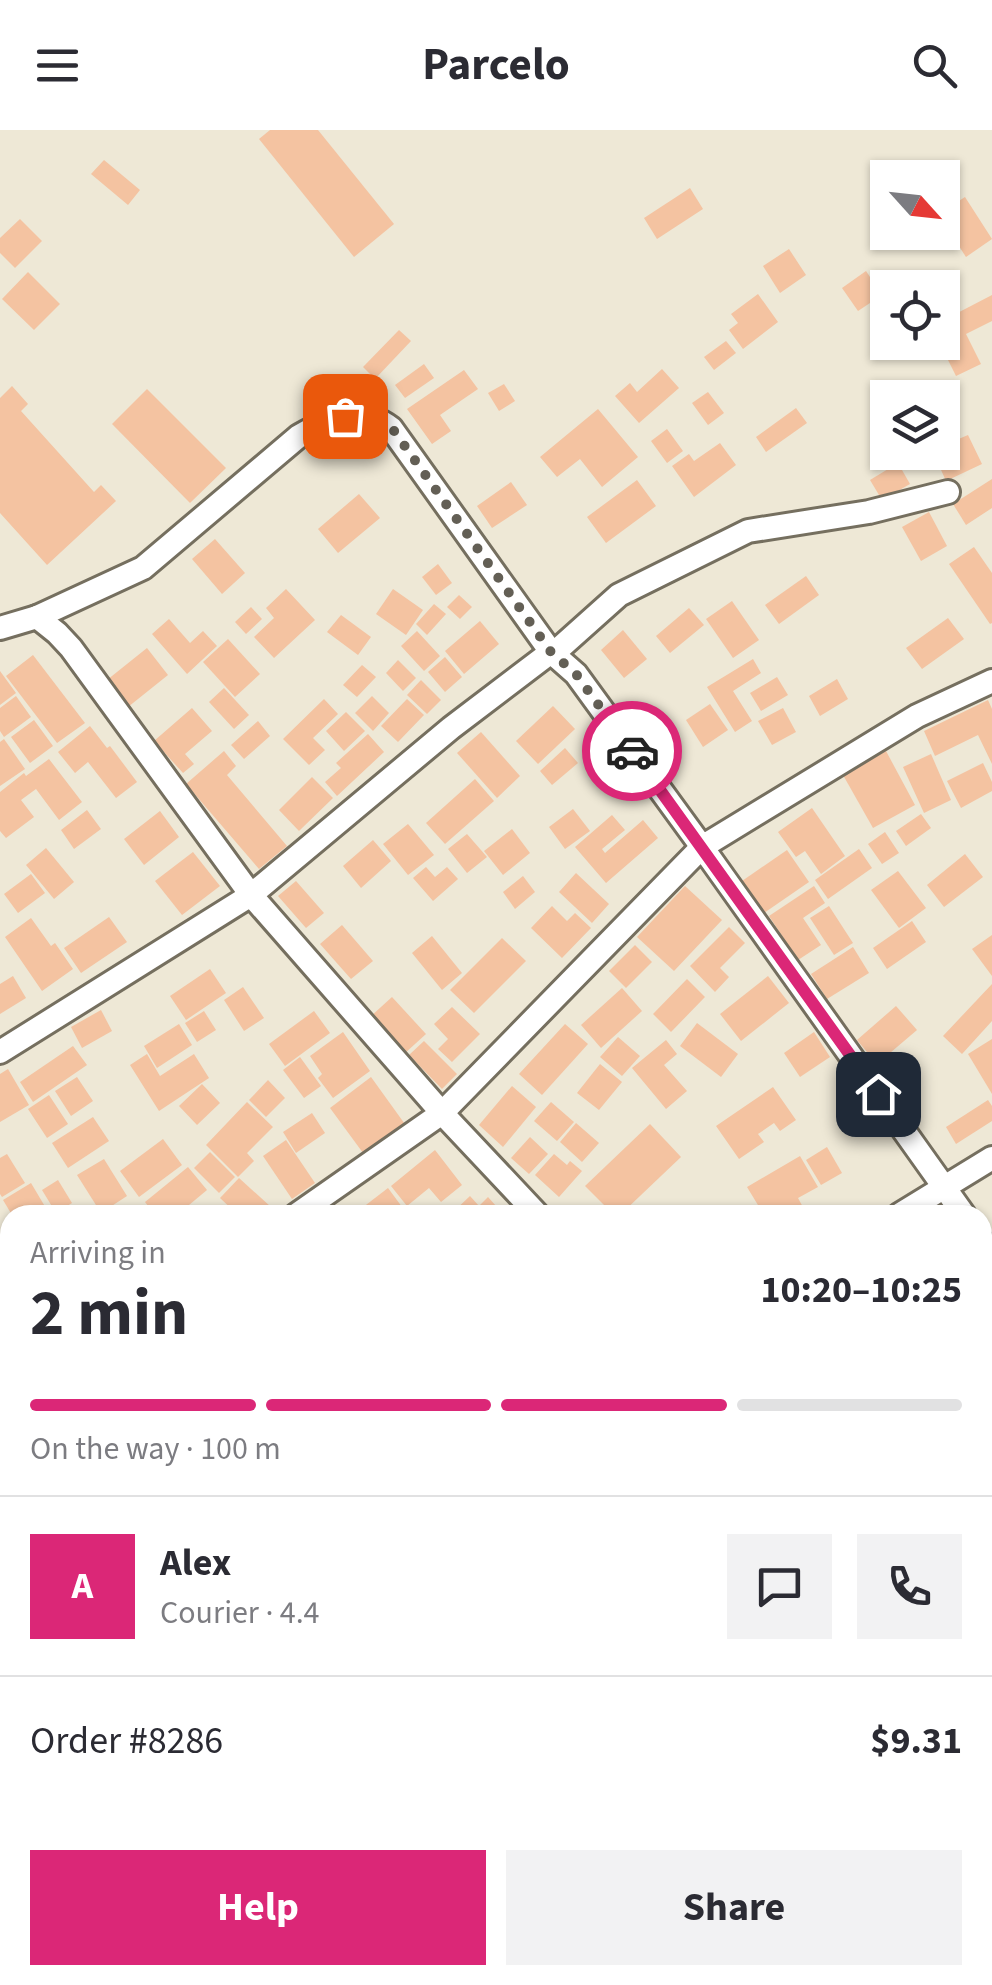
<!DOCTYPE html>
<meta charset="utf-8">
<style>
:root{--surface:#fff;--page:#f2f2f3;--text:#2b2b33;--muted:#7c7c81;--line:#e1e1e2;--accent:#db2777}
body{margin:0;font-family:"Source Sans 3",sans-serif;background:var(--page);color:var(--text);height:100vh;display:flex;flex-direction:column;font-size:38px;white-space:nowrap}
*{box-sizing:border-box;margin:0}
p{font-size:32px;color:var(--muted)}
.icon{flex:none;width:55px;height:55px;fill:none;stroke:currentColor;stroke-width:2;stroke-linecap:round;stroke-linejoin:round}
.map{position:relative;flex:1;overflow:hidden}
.side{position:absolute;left:0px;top:1075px;width:992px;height:780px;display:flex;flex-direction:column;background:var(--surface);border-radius:30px 30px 0 0;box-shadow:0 2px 8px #0004}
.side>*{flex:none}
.needle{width:65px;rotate:117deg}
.buttons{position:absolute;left:870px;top:30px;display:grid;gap:20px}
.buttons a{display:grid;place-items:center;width:90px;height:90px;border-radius:0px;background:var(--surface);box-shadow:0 2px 8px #0004;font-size:50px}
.pin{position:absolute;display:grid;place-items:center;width:85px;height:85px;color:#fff;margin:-42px;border-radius:20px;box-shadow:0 5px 15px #0006}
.courier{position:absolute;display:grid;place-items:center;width:100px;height:100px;margin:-50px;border:8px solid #db2777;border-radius:50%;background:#fff;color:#222;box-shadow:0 2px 12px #0007}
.summary em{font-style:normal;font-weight:700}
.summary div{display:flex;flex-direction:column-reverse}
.summary{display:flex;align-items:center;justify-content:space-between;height:170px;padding:0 30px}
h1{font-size:65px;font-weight:700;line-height:75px}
.bar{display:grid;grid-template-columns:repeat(4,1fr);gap:15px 10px;align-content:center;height:120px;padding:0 30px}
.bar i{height:12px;border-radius:8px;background:var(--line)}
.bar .on{background:var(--accent)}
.bar p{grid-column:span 4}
.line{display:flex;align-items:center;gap:25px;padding:0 30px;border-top:2px solid var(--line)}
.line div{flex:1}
.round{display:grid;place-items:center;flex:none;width:105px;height:105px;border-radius:0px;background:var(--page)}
.cta{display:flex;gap:20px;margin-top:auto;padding:20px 30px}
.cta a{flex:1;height:115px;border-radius:0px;background:var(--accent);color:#fff;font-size:40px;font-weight:700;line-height:115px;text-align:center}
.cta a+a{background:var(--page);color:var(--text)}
header{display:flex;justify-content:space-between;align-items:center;height:130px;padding:0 30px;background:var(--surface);font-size:45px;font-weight:700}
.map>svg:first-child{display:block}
</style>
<header><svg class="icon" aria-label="menu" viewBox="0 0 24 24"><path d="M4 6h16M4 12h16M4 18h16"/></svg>Parcelo<svg class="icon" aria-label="search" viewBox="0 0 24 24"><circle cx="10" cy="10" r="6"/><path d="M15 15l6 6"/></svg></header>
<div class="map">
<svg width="992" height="1855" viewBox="0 0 992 1855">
<rect width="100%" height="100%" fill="#eee8d6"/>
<g fill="#f4c3a1">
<polygon points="270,0 318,0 394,94 354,127 259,9"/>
<polygon points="104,30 140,60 128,75 91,44"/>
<polygon points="690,58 703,79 657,109 644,88"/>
<polygon points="965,67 992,109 966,127 942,90 942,82"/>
<polygon points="20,89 42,111 15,138 0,123 0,108"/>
<polygon points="789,119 806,145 780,163 763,136"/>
<polygon points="866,141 882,165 858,181 842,158"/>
<polygon points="28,142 60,174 34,200 2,169"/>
<polygon points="758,164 778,192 743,219 729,200 738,193 731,184"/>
<polygon points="992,165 992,191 966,204 981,234 956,246 939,212 942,212 942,191"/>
<polygon points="399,200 411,211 375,249 363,237"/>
<polygon points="726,211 736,223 714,240 704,227"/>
<polygon points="424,234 434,248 405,268 395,255"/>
<polygon points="662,239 679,258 639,293 615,266 630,253 637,262"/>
<polygon points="464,240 478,259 440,285 451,301 432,314 407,279"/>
<polygon points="504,254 515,271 499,281 488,263"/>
<polygon points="12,256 28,274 21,281 94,362 101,355 116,371 47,435 0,383 0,268"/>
<polygon points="147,259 226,338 190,373 112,294"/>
<polygon points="708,262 724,283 708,295 692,273"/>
<polygon points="796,278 807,293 766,322 756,307"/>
<polygon points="598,279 638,327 602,357 580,329 557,347 540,327"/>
<polygon points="667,299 683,321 667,333 651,311"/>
<polygon points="968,305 982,334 946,351 933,322 942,322 942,316"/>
<polygon points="720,313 736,335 694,367 672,336 689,324 694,331"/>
<polygon points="898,333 910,354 882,370 870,350"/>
<polygon points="992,349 992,378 966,395 953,374"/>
<polygon points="637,350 656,376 606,413 587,387"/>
<polygon points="511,352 527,375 492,398 477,376"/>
<polygon points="359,364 380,388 338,423 318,399"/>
<polygon points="929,382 947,416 921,431 902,397"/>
<polygon points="215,409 245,443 222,464 192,429"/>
<polygon points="974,417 992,443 992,493 990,494 949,434"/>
<polygon points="438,434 452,453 436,465 422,447"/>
<polygon points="806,446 819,465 779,494 765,475"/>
<polygon points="286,459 315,490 274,528 254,507 274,488 266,478"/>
<polygon points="393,459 423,480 406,505 376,484"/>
<polygon points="459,465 472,477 460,489 447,477"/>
<polygon points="732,471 759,510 733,528 706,489"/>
<polygon points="434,474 446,484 427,505 416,494"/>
<polygon points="251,477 262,489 246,504 235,492"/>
<polygon points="689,478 704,495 670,523 656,506"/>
<polygon points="341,485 371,507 358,525 327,502"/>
<polygon points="948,488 964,509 922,539 906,518"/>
<polygon points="169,489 190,513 203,501 217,516 187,544 152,504"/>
<polygon points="480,491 499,514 464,544 445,521"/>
<polygon points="623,500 647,529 624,548 601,520"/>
<polygon points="417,501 440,526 424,541 401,516"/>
<polygon points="228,509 260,544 235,567 203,532"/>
<polygon points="147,518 168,545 128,577 107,550"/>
<polygon points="33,525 85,593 57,613 6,546"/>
<polygon points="445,527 462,547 445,562 428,542"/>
<polygon points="753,529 761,543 733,561 752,591 735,602 707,557"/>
<polygon points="398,530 416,548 403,561 386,543"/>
<polygon points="362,535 376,547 357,567 343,555"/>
<polygon points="0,541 16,563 0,575"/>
<polygon points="777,547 788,565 761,581 750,563"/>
<polygon points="837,549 848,569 820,586 809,566"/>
<polygon points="421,550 441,570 427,584 407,565"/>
<polygon points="224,558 249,585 234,599 209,572"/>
<polygon points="16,566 31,587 4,607 0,601 0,578"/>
<polygon points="372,566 389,583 373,601 355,583"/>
<polygon points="324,569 338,584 313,608 325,620 309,635 283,609"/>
<polygon points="407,569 424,585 398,612 381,596"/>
<polygon points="988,570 992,579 992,634 978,605 935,626 924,601"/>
<polygon points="710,574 728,600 703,617 686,590"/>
<polygon points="553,576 575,599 538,634 516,611"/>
<polygon points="192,578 212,601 185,624 194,634 183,643 154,611"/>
<polygon points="783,578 796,602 772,615 758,591"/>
<polygon points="346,582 365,601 344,621 326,601"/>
<polygon points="34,590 53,616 30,633 11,607"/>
<polygon points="258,591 270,606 244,629 231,615"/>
<polygon points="90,596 107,618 110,616 137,652 116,668 88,632 75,643 58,622"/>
<polygon points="481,602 520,646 497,668 457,623"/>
<polygon points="368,604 384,622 337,666 325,652 341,638 336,633"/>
<polygon points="4,609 25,639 0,656 0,612"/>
<polygon points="565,618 578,633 552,655 540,641"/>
<polygon points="224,621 236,636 227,645 287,716 259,739 186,654"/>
<polygon points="886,621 915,675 873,698 843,645"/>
<polygon points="931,624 951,670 924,683 903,637"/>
<polygon points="49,629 82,672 59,690 36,659 21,670 34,687 6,708 0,701 0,662 24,643 26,646"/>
<polygon points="983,633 992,652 992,661 961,678 947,651"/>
<polygon points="312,647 333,668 299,701 279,680"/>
<polygon points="475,649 494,671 445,714 426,693"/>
<polygon points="812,678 845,726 821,744 805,721 796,727 778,702"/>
<polygon points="573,679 590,701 565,719 549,697"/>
<polygon points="87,680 101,699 74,719 61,700"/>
<polygon points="160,681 179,707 144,735 124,709"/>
<polygon points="921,684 931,698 906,716 896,701"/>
<polygon points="612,685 625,700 602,719 605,723 643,690 658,708 606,753 575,717"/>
<polygon points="408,694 434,725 408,745 383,714"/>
<polygon points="512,699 530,723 503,745 484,721"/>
<polygon points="885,702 899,723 882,734 868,714"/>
<polygon points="467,704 487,727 467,743 448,719"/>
<polygon points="373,710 391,731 361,758 343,736"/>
<polygon points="46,718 74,752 54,769 26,735"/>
<polygon points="859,719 872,738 828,769 815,750"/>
<polygon points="787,720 809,752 764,783 742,751"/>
<polygon points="193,722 220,756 182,785 155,751"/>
<polygon points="965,724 983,747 944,777 927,755"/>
<polygon points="426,737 435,747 447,737 458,749 433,771 413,748"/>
<polygon points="898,741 926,778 899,798 871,760"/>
<polygon points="576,743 609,774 592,793 559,762"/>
<polygon points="31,744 45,763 18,783 4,764"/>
<polygon points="523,746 535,762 515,779 503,762"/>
<polygon points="296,751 324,783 306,798 278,766"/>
<polygon points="685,756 722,790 674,841 637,807"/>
<polygon points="814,756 825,773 803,788 821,815 798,830 769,786"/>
<polygon points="552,776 567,791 575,783 591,798 562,828 531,798"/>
<polygon points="829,776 853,813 834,825 810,788"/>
<polygon points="109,787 127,812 81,843 64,818"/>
<polygon points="31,788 51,816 55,813 73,839 42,861 5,807"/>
<polygon points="912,791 926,812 887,839 873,818"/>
<polygon points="342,795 373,831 351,849 320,814"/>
<polygon points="729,797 745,813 720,838 729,847 715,862 690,836"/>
<polygon points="992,805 992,846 972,819"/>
<polygon points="432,806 462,843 442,860 412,823"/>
<polygon points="502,808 526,831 474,883 450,860"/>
<polygon points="635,815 652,832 626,858 609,841"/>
<polygon points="853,817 869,843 827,869 811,844"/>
<polygon points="210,839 226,863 186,890 170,866"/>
<polygon points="13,846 26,868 0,884 0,854"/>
<polygon points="768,846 789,873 741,911 720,884"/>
<polygon points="687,849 705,867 671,902 653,884"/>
<polygon points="992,854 992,891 962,924 943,906"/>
<polygon points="243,857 264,888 244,901 224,870"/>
<polygon points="622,858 642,881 601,918 581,895"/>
<polygon points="392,867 426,904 404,924 370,887"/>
<polygon points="896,876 917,900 877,934 857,910"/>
<polygon points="452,877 480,904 452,932 438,919 448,909 434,894"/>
<polygon points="101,880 112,901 82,918 71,897"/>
<polygon points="204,881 216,900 197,912 185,893"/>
<polygon points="314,881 330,903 285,936 269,914"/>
<polygon points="697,893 738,924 721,947 680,916"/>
<polygon points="179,894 192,915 157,938 144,916"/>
<polygon points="565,894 588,914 542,965 519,944"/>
<polygon points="343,902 370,941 333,968 318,948 322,944 310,926"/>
<polygon points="814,902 830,927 800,947 784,923"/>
<polygon points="618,907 640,926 622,946 600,927"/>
<polygon points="992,909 992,964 968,924"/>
<polygon points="666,910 677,924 664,935 687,961 666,979 632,938"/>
<polygon points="424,911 457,944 442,959 409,925"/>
<polygon points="73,916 87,935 33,972 20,952"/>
<polygon points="147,924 160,946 194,924 209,948 159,981 130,935"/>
<polygon points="300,927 321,956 304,968 283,940"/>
<polygon points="600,934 622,952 599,980 577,963"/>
<polygon points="8,939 29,975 0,992 0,944"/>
<polygon points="77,947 93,971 71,986 55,961"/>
<polygon points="371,947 407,997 366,1027 330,978"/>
<polygon points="268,950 285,968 266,987 249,970"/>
<polygon points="202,954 220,973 197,995 179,976"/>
<polygon points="512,956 536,977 503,1017 479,995"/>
<polygon points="773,957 796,990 780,1001 774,993 758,1004 764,1012 739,1029 716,996"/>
<polygon points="49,965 68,994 47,1008 28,979"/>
<polygon points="988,970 992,976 992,991 956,1014 946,997"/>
<polygon points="247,972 273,997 247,1023 254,1031 238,1047 206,1015"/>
<polygon points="551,972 574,992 557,1011 534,991"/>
<polygon points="312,983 325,1003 296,1023 283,1002"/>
<polygon points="93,987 109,1011 68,1038 52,1013"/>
<polygon points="576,993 599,1013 582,1032 560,1012"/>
<polygon points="650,994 681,1027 620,1085 614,1085 585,1056"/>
<polygon points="530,1007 548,1024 529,1044 511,1028"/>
<polygon points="163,1009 182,1035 139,1067 120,1041"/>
<polygon points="286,1010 315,1053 292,1069 263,1026"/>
<polygon points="827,1017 842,1043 821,1055 806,1030"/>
<polygon points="435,1020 462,1055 441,1072 429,1058 407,1076 391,1056"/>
<polygon points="210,1022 235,1047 219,1063 194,1038"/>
<polygon points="7,1024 25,1053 2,1067 0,1064 0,1028"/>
<polygon points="554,1024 567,1035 570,1031 582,1041 559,1067 535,1045"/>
<polygon points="800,1026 818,1057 798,1068 804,1079 794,1085 764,1085 747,1057"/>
<polygon points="104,1029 127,1066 101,1083 77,1045"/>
<polygon points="188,1037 207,1060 177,1085 155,1085 145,1072"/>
<polygon points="239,1048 271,1077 264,1085 238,1085 220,1068"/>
<polygon points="58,1050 72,1073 56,1083 42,1060"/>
<polygon points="31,1053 50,1085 12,1085 3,1070"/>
<polygon points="388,1058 408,1085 367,1085 362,1078"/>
<polygon points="470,1066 479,1076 488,1067 504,1085 450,1085"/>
<polygon points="10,1224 10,1272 0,1277 0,1229"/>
<polygon points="10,1336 10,1373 0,1379 0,1342"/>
<polygon points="992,1347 992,1393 982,1387 982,1361"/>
<polygon points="982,1428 992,1434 992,1471 982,1465"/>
<polygon points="10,1508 10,1567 0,1552 0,1514"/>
<polygon points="987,1604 992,1607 992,1643 982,1637 982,1612"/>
<polygon points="506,1845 548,1845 553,1855 501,1855 498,1849"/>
</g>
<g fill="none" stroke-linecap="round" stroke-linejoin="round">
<g stroke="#756f5f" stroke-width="28">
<g id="street">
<polyline points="37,487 57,503 71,518 251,765 442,983 296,1085"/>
<path d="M0,498l37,-11 106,-49 156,-132c32,-18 60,-32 92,-8l160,224 25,22 126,173 215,-131 75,-35"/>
<polyline points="553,524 619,465 748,401 869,382 948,362"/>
<polyline points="0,922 251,765 451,598 551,522"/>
<polyline points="538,1085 442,983 702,717 964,1085"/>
<polyline points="899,1085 992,1028"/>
<polyline points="982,1112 992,1125"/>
<polyline points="0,1139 10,1156"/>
<polyline points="0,1410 10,1406"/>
<polyline points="982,1491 992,1495"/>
<polyline points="441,1845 445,1855"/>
</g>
</g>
<use href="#street" stroke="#fff" stroke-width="22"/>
</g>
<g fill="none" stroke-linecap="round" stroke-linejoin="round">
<polyline stroke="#635f55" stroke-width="10" stroke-dasharray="0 18" points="345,286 368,285 392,298 551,522 576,544 632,621"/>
<polyline stroke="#db2777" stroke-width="12" points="632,621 878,964"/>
</g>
</svg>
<div class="buttons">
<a><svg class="needle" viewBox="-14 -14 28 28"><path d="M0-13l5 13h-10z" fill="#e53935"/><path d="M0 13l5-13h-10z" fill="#7c7c81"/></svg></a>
<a><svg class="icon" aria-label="locate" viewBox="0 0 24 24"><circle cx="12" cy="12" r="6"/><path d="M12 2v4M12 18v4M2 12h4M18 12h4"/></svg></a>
<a><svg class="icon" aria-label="layers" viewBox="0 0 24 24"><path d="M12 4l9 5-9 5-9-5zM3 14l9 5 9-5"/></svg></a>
</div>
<div class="pin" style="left:345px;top:286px;background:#ea580c"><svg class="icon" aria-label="bag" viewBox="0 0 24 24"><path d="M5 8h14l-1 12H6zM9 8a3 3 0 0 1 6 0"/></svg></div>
<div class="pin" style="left:878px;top:964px;background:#1f2937"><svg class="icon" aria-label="home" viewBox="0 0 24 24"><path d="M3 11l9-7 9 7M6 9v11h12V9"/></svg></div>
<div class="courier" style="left:632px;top:621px"><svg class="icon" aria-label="car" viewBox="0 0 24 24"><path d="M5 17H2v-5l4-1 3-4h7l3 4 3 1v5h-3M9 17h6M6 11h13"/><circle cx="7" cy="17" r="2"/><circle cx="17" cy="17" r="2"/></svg></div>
<section class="side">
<div class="summary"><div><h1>2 min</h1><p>Arriving in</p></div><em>10:20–10:25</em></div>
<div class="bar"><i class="on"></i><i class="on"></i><i class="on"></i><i></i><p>On the way · 100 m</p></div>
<div class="line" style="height:180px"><b class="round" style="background:var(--accent);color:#fff">A</b><div><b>Alex</b><p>Courier · 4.4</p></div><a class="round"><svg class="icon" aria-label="chat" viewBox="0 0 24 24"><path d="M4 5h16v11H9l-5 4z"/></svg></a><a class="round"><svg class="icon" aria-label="phone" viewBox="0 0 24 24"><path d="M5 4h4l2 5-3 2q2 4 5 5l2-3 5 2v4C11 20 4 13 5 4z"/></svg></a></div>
<div class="line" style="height:130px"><div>Order #8286</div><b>$9.31</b></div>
<div class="cta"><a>Help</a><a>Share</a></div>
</section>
</div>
